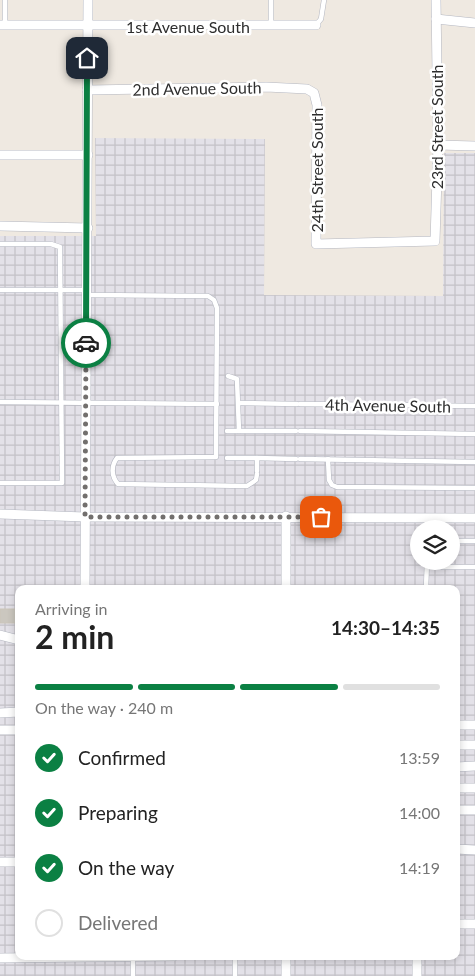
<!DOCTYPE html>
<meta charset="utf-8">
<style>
:root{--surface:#fff;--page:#f2f2f2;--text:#222;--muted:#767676;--line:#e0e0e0;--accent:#0b8043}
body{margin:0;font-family:Lato,sans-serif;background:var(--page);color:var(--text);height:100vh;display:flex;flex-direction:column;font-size:19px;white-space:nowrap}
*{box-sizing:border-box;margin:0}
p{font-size:16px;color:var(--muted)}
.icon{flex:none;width:28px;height:28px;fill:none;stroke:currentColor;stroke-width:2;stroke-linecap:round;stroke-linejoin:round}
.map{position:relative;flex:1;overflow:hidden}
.sheet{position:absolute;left:15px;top:585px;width:445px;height:375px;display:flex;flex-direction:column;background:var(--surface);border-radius:10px;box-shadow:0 2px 8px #0003}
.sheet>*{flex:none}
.buttons{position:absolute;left:410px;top:520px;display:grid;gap:10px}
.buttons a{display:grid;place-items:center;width:50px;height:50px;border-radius:50%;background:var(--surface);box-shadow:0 2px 8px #0003;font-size:25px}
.pin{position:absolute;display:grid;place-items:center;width:42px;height:42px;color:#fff;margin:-21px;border-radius:10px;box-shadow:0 2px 8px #0006}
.courier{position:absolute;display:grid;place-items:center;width:50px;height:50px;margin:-25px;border:4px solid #0b8043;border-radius:50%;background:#fff;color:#222;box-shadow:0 1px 6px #0007}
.overview em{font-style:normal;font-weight:700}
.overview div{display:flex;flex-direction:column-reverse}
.overview{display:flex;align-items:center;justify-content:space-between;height:85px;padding:0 20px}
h1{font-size:32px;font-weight:700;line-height:38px}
.bar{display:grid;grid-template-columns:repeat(4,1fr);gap:8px 5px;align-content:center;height:60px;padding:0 20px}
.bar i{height:6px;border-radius:4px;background:var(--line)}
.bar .on{background:var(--accent)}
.bar p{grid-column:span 4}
ol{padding:0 20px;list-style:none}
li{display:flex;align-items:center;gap:15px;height:55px}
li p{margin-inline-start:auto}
li .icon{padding:5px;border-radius:50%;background:var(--accent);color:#fff;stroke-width:4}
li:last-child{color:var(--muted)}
li i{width:28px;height:28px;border:2px solid var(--line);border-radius:50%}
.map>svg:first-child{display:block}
</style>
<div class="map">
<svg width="475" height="976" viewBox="0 0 475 976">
<defs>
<pattern id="industrial-grid" width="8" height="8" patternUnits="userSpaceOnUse" patternTransform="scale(1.25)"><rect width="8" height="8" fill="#e3e1e8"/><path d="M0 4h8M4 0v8" fill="none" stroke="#c3c1c7"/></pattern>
</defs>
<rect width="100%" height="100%" fill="#efe9e1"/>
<path fill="url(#industrial-grid)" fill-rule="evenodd" d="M95,138l170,1 -1,156 179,1 1,-143h31v823h-475v-740h96zM419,529h32v32h-32zM19,589h437v367h-437z"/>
<rect fill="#cbc7bf" stroke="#cbc5ba" x="0" y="609" width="19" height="14"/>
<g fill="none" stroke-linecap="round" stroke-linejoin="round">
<g stroke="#b4b7c1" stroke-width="5.5">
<g id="service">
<polyline points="5,0 5,25"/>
<polyline points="316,25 321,19 324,0"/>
<polyline points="271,26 271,0"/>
<polyline points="0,244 51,244 60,247 62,483 0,483"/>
<polyline points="0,290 86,290"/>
<path d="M87,295l121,1 6,4 3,8 -1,149 -99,1c-6,8 -6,18 1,26l129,2 9,-6 1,-6"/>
<polyline points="0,402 217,404"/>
<polyline points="239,403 297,404"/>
<polyline points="300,404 475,406"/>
<polyline points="227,431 239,431 237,379 228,376"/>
<polyline points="239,431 296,431"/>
<polyline points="300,431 475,434"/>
<polyline points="227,458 257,458 257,471"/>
<polyline points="257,458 296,459"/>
<polyline points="300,459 475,462"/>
<polyline points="328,459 329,480 332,485 337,487 475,488"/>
<polyline points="427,529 427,518"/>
<polyline points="451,541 475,541"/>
<polyline points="427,567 475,567"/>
<polyline points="426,589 427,561"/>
<polyline points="235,956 235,976"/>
<polyline points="133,957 133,976"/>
</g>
</g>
<g stroke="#b4b7c1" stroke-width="10">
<g id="minor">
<polyline points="436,19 475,23"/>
<polyline points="0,25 316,25"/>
<polyline points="87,90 266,87 307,89 314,93 317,105 316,244 435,241 438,145 436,0"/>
<polyline points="438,145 475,146"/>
<polyline points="0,155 88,155"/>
<polyline points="0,226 88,228"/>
<polyline points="0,514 85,517 475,518"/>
<polyline points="286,516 286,589"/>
<polyline points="85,589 88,0"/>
<polyline points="0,635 19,640"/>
<polyline points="0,713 19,712"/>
<polyline points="456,725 475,725"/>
<polyline points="0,730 19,730"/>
<polyline points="456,745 475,745"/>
<polyline points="456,767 475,766"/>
<polyline points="456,788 475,788"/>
<polyline points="456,810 475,810"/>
<polyline points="456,849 475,850"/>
<polyline points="0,862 19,862"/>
<polyline points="456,924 475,924"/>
<polyline points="286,956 286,976"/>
<polyline points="0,958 174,956"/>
<polyline points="417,976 417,956"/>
</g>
</g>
<use href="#service" stroke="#fff" stroke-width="4.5"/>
<use href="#minor" stroke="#fff" stroke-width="9"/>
</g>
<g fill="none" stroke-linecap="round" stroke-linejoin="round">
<polyline stroke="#726f6d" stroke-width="5" stroke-dasharray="0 9" points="86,343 85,517 321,517"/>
<polyline stroke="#0b8043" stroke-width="6" points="86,343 87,58"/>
</g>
<g text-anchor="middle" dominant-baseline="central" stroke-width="5" stroke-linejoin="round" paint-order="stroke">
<g font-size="16" fill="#2e2e2e" stroke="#fff">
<text x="188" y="26">1st Avenue South</text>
<text transform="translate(197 88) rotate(-1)">2nd Avenue South</text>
<text transform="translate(436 127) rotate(-90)">23rd Street South</text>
<text transform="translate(316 170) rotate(-90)">24th Street South</text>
<text transform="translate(388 405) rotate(1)">4th Avenue South</text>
</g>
</g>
</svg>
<div class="buttons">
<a><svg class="icon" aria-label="layers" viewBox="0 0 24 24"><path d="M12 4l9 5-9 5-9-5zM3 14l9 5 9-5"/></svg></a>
</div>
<div class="pin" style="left:321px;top:517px;background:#ea580c"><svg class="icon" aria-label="bag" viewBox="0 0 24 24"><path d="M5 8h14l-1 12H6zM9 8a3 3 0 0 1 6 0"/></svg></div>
<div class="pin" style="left:87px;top:58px;background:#1f2937"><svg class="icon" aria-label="home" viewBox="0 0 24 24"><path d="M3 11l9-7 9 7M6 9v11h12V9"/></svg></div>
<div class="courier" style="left:86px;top:343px"><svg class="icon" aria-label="car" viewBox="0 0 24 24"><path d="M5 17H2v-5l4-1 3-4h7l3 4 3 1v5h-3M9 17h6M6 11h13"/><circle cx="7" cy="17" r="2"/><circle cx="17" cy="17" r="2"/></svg></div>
<section class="sheet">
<div class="overview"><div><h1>2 min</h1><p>Arriving in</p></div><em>14:30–14:35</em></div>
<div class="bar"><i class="on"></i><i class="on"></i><i class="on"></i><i></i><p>On the way · 240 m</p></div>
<ol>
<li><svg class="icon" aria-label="check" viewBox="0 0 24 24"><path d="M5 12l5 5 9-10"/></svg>Confirmed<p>13:59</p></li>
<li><svg class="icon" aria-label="check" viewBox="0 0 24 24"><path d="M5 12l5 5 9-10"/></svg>Preparing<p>14:00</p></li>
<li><svg class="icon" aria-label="check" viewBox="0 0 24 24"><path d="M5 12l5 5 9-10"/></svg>On the way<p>14:19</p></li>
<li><i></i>Delivered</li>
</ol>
</section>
</div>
